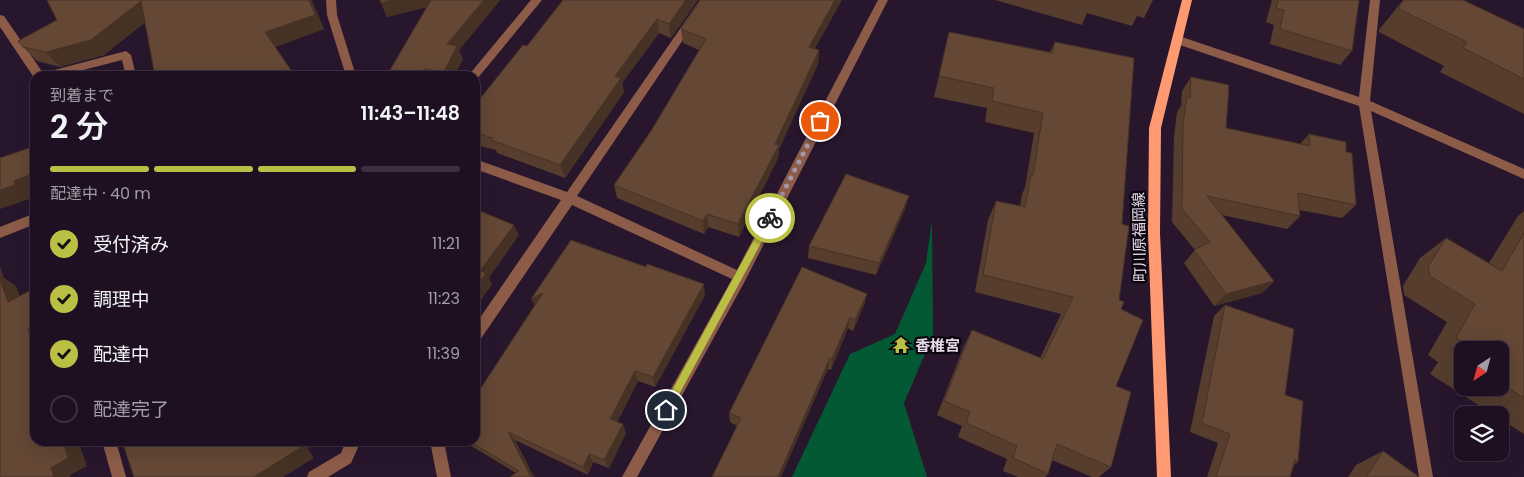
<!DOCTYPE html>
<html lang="ja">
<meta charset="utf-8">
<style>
:root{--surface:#1e1022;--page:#26192a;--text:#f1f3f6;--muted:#a19da5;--line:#3c3040;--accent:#bbc045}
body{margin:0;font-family:Poppins,"Noto Sans JP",sans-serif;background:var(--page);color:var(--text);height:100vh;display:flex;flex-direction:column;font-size:19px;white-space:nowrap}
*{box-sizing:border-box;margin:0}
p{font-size:16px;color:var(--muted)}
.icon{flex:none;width:28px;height:28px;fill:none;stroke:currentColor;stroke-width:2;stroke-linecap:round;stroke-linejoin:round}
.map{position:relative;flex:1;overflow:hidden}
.side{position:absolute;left:30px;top:71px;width:450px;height:375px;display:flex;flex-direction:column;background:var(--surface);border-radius:15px;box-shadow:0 5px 20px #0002,0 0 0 1px var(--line)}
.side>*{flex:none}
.needle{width:32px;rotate:216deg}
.tools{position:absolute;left:1454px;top:341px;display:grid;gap:10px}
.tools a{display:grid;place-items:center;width:55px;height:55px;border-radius:10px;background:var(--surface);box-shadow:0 5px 20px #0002,0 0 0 1px var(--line);font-size:25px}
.pin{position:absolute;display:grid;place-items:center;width:42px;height:42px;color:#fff;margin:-21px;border:2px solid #fff;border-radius:50%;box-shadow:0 1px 5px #0007}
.courier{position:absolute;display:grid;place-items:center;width:50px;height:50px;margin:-25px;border:4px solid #bbc045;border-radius:50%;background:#fff;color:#222;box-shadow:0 1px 6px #0007}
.headline em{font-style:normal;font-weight:600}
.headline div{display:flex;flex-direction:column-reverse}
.headline{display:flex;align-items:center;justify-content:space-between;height:85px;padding:0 20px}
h1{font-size:32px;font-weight:600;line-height:38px}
.bar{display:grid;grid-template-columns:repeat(4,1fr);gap:8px 5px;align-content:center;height:60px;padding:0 20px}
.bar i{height:6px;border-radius:4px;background:var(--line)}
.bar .current{background:var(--accent)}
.bar p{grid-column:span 4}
ol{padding:0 20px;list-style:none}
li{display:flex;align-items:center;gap:15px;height:55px}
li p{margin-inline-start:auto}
li .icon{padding:5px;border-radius:50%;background:var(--accent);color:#111;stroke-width:4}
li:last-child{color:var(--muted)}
li i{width:28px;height:28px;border:2px solid var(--line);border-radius:50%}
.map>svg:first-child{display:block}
</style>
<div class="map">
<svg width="1524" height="477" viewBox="0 0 1524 477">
<rect width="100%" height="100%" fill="#28162d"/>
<polygon fill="#035933" points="932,220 933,335 904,403 927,477 792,477 850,354 895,334 926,263"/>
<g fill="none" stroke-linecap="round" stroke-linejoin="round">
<g fill="#8d5c49" fill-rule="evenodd">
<polygon points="326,0 336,0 337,15 356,76 346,76 327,15"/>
<polygon points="531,0 542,0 477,79 475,79 475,76 468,76"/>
<polygon points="700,0 710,0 577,196 737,270 878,0 888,0 745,281 637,477 622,477 732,279 572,205 480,340 475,342 475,325 561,200 475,169 475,159 567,192"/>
<polygon points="1370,0 1380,0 1370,101 1524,169 1524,179 1371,111 1433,477 1419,477 1359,106 1174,43 1173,40 1178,36 1182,37 1359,97"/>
<polygon points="0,15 4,16 43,73 126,51 131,55 136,76 126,76 122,60 60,76 35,76 35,79 0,27"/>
<polygon points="35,213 35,224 0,238 0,227"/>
<polygon points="102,441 116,441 126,477 112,477"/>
<polygon points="346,441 361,441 351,463 328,477 307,477 309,472 341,453"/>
<polygon points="430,441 444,441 451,477 437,477"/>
</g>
<polygon fill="#ff9971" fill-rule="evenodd" points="1182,0 1192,0 1161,128 1160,233 1171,477 1157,477 1148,233 1149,128"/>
</g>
<g fill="#563d2e" fill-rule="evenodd">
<polygon points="47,0 311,0 324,29 275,47 145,22 104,55 60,67 37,61 23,47 57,20"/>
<polygon points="380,0 500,0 459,50 463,59 454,76 393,76 390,70 427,7 387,17"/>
<polygon points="698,0 671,38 659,33 622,83 624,92 565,178 497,153 496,150 476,145 475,143 475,105 527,46"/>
<polygon points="995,0 1153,0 1144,18 1137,16 1132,26 1087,13 1082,25"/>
<polygon points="1272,0 1359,0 1352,51 1340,65 1270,44 1274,25 1266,22"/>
<polygon points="1403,0 1463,0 1524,29 1524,114 1440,72 1444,66 1379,32 1379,30"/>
<polygon points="681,29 815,49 819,50 818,64 779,149 778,158 739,237 708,227 704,234 617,198 614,185 651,131 699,50 683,43"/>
<polygon points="949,32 1050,52 1055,42 1122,224 1119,300 1121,309 1111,467 1099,477 1092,477 1052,460 1048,474 1045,477 1018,477 1003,471 1007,459 958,437 962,426 937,415 964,346 972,330 1040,358 1061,314 975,292 988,220 996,201 1020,206 1022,194 1025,188 1034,133 985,122 987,108 934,97"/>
<polygon points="1191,77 1226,128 1300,144 1309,134 1346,152 1356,205 1342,218 1299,210 1300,216 1287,229 1222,215 1274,281 1262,293 1214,306 1184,263 1195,250 1172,222 1174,137 1177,112 1181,106 1182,91"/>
<polygon points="905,209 876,275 808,258 809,246"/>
<path d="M1524,211v223l-24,-15v-4h-6l-64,-41 8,-12 -10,-7 19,-33 -43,-27 -1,-9 17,-28 26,-20 43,25 29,-47zM1462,350h38v38h-38z"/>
<polygon points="867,294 864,305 853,331 848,328 831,370 828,369 737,426 730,422 729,413"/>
<polygon points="705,295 655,387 638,381 617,422 626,433 609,468 593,462 588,475 515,440 534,477 510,477 516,473 473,447 467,441 475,441 477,421 475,420 475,397"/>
<polygon points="1225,305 1285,395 1298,462 1294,465 1290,477 1207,477 1218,443 1190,432 1214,316"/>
<polygon points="1383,451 1419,477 1348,477 1356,465"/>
</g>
<g fill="#463225">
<polygon points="309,0 311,0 312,1 324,29 275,47 265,32"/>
<polygon points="395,0 441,0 443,3 387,17 381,3"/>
<polygon points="484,0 500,0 459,50 463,59 454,76 446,76 444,72 447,44"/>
<polygon points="686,0 698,0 671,38 669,24"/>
<polygon points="835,0 842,0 808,61 809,47"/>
<polygon points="141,1 153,16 104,55 60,67 46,52"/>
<polygon points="657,19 659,33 622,83 624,92 565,178 560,165 615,76"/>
<polygon points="819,50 818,64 779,149 778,158 739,237 738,224 775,144"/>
<polygon points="424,69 428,76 421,76 421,75"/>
<polygon points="35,173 35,192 31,194 32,198 0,209 0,190 14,181"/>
<polygon points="909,196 905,209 876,275 879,263"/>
<polygon points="707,214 708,227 704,234 703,221"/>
<polygon points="514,225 519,235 489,278 492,284 475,309 475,290 480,271"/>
<polygon points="0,267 4,278 16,286 26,313 8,302 0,285"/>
<polygon points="1274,281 1262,293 1214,306 1226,294"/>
<polygon points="704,284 705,295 655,387 653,377"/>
<polygon points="543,293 537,310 531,299"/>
<polygon points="867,294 864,305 853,331 855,320"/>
<polygon points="850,317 848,328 831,370 832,359"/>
<polygon points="35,326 35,350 28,329"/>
<polygon points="830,358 828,369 781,477 778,477"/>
<polygon points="635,371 638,381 614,428 610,419"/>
<polygon points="623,424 626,433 609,468 604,460"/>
<polygon points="508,432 515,440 534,477 531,477"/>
<polygon points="63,441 78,441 87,466 70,475 71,477 54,477 51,468"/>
<polygon points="296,441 320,441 308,449 314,458 283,477 254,477"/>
<polygon points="589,454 593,462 588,475 583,467"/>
</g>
<g fill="#644735" stroke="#463225">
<polygon points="47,0 309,0 315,15 265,32 295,76 155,76 141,1 91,40 46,52 23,47 18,41 57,20"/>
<polygon points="380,0 395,0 381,3"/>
<polygon points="431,0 484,0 447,44 457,46 444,72 424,69 421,75 390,70"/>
<polygon points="563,0 686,0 669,24 657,19 615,76 621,78 560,165 491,140 493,138 475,133 475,123 477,120 475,120 475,105 523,45 527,46"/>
<polygon points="701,0 835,0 809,47 819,50 775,144 779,145 738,224 707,214 703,221 614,185 651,131 706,39 681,29"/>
<polygon points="1278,0 1359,0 1352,51 1280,29 1284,10 1276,8"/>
<polygon points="1404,0 1463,0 1524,29 1524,79 1463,48 1467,42 1399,9 1399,6"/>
<polygon points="949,32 1052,53 1055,42 1134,58 1122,224 1129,226 1119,300 1124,302 1121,309 1143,320 1116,386 1131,392 1111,467 1057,444 1048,474 1013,458 1017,446 966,423 970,412 944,401 972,330 1043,359 1073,297 983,275 996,201 1025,207 1031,175 1033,175 1043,113 992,101 994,88 939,76"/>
<polygon points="1191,77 1229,85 1226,128 1310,146 1309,134 1346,142 1346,152 1352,153 1356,205 1298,193 1300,216 1207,196 1274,281 1226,294 1194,250 1210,242 1182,209 1183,123 1187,97 1190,98"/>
<polygon points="35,146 35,173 14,181 15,185 0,190 0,158"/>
<polygon points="846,174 909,196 879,263 809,246"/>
<polygon points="475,209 514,225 480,271 486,273 475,290"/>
<polygon points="1524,233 1524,398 1500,383 1500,350 1464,350 1467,344 1456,338 1475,304 1430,276 1428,267 1446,238 1502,271"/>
<polygon points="571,240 646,267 647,264 704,284 653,377 635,371 610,419 623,424 604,460 589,454 583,467 508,432 531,477 510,477 519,471 469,441 475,441 475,424 480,417 475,415 475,397 543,293 531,299"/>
<polygon points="802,267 867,294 855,320 850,317 832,359 830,358 778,477 712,477 741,418 729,413"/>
<polygon points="0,279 8,302 35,288 35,326 28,329 35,350 35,441 63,441 68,458 51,468 54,477 0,477"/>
<polygon points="1225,305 1294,329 1285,395 1303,401 1298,462 1295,459 1290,477 1216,477 1230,434 1202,423"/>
<polygon points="1462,352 1462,360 1459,357"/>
<polygon points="122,441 296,441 300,448 254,477 134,477"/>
<polygon points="1383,451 1419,477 1366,477"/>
</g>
<polygon fill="#bbc045" points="770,215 773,216 773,221 669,413 663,413 663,407 767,216"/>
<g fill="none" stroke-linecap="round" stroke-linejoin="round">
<polyline stroke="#a597a9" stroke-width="5" stroke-dasharray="0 9" points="770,218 820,121"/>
</g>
<defs>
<g id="temple-bare" transform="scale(1.35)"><path d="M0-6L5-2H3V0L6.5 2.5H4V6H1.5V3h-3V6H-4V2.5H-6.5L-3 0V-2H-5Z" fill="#bbc045" stroke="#0c060f" stroke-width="2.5" paint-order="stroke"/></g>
</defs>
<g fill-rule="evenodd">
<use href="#temple-bare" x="901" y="345"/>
</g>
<g text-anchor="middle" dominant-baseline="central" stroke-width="4.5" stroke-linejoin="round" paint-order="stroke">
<g font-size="15" fill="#e8dcec" stroke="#0c060f">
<text transform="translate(1139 237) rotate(-91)">町川原福岡線</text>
</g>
<g font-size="15" font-weight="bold" fill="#e8dcec" stroke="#0c060f" text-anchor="start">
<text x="915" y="345">香椎宮</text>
</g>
</g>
</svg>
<div class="tools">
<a><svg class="needle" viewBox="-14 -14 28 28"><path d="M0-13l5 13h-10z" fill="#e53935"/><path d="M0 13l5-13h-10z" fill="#a19da5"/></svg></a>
<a><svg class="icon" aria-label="layers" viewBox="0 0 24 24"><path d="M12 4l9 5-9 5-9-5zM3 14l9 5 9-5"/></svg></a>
</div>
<div class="pin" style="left:820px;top:121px;background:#ea580c"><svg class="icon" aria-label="bag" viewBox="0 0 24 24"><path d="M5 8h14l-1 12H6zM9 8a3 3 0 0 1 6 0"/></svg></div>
<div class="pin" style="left:666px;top:410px;background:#1f2937"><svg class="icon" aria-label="home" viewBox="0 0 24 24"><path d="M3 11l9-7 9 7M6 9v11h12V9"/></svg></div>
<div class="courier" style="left:770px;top:218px"><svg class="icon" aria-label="bike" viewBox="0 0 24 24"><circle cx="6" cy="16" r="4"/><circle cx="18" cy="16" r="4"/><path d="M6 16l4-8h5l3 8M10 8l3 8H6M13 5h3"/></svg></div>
<section class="side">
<div class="headline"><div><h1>2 分</h1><p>到着まで</p></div><em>11:43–11:48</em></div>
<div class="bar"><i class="current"></i><i class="current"></i><i class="current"></i><i></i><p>配達中 · 40 m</p></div>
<ol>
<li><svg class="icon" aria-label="check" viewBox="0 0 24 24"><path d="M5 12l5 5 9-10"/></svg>受付済み<p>11:21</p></li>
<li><svg class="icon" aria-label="check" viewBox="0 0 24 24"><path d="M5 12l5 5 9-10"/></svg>調理中<p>11:23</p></li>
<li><svg class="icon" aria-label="check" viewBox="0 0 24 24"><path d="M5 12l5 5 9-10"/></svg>配達中<p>11:39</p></li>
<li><i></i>配達完了</li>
</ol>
</section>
</div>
